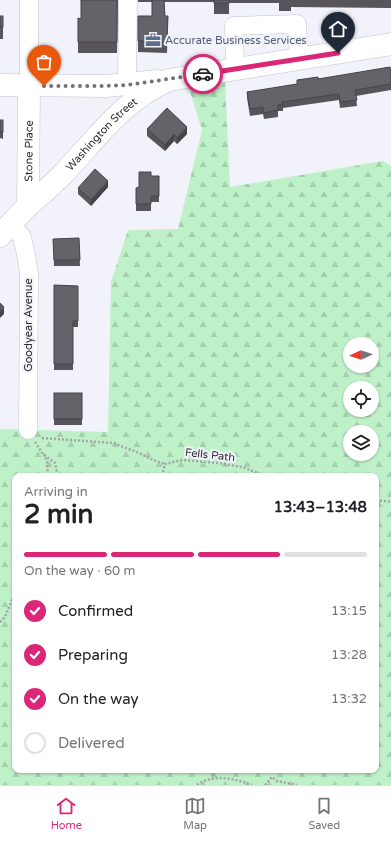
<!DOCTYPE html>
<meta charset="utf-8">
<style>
:root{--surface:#fff;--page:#f6f6f6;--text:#202124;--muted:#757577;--line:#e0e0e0;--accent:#db2777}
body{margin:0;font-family:"Varela Round",sans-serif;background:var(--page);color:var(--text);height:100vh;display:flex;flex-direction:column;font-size:15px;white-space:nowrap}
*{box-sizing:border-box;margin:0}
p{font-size:13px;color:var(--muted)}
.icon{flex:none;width:22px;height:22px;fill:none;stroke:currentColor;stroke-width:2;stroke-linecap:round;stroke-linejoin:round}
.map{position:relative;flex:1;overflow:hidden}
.details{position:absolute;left:12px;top:473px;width:367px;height:300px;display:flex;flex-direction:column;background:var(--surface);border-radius:8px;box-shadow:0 1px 3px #0004}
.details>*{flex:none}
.needle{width:26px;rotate:266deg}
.controls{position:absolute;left:343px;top:337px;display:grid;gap:8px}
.controls a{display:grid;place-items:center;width:36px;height:36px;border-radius:50%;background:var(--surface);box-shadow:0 1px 3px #0004;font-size:20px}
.pin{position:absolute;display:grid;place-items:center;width:34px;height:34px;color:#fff;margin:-41px -17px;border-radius:50% 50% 50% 0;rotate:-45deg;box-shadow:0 0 4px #0007}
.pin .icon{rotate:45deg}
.courier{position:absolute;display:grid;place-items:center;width:40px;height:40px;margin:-20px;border:3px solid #db2777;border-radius:50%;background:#fff;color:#222;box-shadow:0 1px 5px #0007}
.head em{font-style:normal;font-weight:800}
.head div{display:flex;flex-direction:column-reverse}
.head{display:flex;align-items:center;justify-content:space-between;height:68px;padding:0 12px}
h1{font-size:26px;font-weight:800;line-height:30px}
.bar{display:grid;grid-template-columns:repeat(4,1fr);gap:6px 4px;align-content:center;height:48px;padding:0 12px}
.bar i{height:5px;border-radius:3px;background:var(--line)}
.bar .current{background:var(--accent)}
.bar p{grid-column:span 4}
ol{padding:0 12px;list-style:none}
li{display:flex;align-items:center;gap:12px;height:44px}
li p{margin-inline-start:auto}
li .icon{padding:4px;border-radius:50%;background:var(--accent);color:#fff;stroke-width:4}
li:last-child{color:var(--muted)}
li i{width:22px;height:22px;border:2px solid var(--line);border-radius:50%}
.tab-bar{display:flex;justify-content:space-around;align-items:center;height:56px;border-top:1px solid var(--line);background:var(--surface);font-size:11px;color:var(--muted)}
.tab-bar a{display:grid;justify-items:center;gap:2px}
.tab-bar .current{color:var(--accent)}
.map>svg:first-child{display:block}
</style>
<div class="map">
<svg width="391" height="785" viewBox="0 0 391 785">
<defs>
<pattern id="forest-firs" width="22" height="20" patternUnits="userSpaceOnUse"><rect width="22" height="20" fill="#bef1c8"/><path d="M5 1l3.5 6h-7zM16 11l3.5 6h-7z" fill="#a4cfac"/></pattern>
</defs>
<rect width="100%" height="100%" fill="#f2f2fa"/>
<path fill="url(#forest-firs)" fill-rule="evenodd" d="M225,82l5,105 153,-26 8,5v619h-391v-356l108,3 3,-150 17,-52 50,-1 24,-99 -13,-42zM350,344h22v22h-22zM350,388h22v22h-22zM350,432h22v22h-22zM15,476h361v294h-361z"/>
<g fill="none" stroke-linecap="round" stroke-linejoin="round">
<g stroke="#c3c2cb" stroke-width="19">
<g id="minor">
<polyline points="235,69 234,26 297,24 299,59"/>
<polyline points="127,85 128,0"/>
<polyline points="29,86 29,0"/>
<polyline points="11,224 22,237 26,255 29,273 28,430"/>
</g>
</g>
<g stroke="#c3c2cb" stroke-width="23">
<g id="major">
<polyline points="0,85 106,86 158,81"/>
<path id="s1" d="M28,206l1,-120"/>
<path id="s2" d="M0,236c10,-11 19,-22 29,-31 12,-10 23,-20 34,-31 34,-36 59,-73 106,-94l222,-36"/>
</g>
</g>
<g stroke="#a2a2a8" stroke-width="2.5" stroke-dasharray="2 2" stroke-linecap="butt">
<polyline points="42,438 113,443 139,453 153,460 165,464"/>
<polyline points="35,442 43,454 55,463 58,476"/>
<polyline points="44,454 47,462 48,476"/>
<polyline points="162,476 165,464 182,460 218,463 242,467 265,476"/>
<polyline points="376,500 391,502"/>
<polyline points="0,622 5,617 15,593"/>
<polyline points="212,770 213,779"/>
<path d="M197,785c17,-12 38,-6 55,0"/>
<polyline points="265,785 272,777 277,781 297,785"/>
</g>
<use href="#minor" stroke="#fff" stroke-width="18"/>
<use href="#major" stroke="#fff" stroke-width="22"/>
</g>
<g fill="#57555b">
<polygon points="118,0 117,53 78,53 78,18 81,19"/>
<polygon points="138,0 391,0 391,8 291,7 291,11 279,11 279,3 229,3 229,14 214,14 214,2 164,2 165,16 168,16 167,53 138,52 138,16 152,16 152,2 138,2"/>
<rect x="0" y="16" width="3" height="23"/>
<polygon points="391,73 391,90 356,96 357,106 340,108 339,100 283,108 283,111 278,111 278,117 264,119 263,114 250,116 247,98 247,92 297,84 297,80"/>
<polygon points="0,120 3,120 3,139 0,138"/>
<polygon points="147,129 187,134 177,144 174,141 165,151 147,136"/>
<polygon points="151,176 159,176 159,202 151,202 151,211 136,211 136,188 139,187"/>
<polygon points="108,187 91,206 78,194 78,188"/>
<polygon points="79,238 80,266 54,266 53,239"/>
<polygon points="54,285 78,286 78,327 73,327 73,370 54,370"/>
<rect x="54" y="393" width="28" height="32"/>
</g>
<g fill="#47454a">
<polygon points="187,127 187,134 177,144 177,138"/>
<polygon points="174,134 174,141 165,151 165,145"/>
<polygon points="108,181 108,187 91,206 91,200"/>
<polygon points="4,307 4,314 0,318 0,312"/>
</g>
<g fill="#65636a" stroke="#47454a">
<polygon points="81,0 117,0 117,42 78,42 78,18 81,19"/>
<polygon points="152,0 164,0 165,16 168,16 167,42 138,41 138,16 152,16"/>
<rect x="214" y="0" width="15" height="3"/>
<rect x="0" y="16" width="3" height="11"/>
<polygon points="390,67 391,73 391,84 355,90 357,100 340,102 339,94 282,102 283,104 278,105 278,110 264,113 263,107 250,109 247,92 297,84 297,80 318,77 318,79"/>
<polygon points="167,108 187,127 177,138 174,134 165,145 147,129"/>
<rect x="0" y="120" width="3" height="12"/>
<polygon points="95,169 108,181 91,200 78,188"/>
<polygon points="139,172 151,172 151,176 159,176 159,196 151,196 151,204 136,204 136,188 139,187"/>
<polygon points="79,238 80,260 54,260 53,239"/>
<polygon points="54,285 78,286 78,321 73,321 73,364 54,364"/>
<polygon points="0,303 4,307 0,312"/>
<rect x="54" y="393" width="28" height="26"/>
</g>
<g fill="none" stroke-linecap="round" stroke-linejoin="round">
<polyline stroke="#727277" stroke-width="4" stroke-dasharray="0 7.2" points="44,86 106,86 127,85 203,74"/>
<polyline stroke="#db2777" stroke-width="5" points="203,74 338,53"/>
</g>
<defs>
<g id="office-bare" transform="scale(1.2)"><path d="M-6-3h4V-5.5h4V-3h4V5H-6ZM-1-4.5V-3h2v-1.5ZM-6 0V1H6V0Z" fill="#5c6f8a" stroke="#f2f2fa" stroke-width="2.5" paint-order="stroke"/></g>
</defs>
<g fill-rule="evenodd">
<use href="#office-bare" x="153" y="40"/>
</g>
<g text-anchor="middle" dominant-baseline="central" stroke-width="4" stroke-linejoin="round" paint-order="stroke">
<g font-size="11" fill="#4e5e75" stroke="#f2f2fa" text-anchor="start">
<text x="165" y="40">Accurate Business Services</text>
</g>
<g font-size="11" fill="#2d2d30" stroke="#f2f2fa">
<text stroke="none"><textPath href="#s2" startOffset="144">Washington Street</textPath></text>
<text stroke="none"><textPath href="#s1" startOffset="55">Stone Place</textPath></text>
<text transform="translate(28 325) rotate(-90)">Goodyear Avenue</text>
<text transform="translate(210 455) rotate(6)">Fells Path</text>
</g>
</g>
</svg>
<div class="controls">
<a><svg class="needle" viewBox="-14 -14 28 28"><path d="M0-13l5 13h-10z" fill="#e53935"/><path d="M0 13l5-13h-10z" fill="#757577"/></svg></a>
<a><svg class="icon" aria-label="locate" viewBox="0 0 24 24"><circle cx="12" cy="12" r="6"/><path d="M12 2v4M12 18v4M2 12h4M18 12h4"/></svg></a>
<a><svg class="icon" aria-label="layers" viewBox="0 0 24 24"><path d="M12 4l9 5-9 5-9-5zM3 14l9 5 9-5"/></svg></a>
</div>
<div class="pin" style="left:44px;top:86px;background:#ea580c"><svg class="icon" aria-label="bag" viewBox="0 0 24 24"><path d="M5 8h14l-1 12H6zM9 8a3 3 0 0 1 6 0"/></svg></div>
<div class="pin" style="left:338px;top:53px;background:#1f2937"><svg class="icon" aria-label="home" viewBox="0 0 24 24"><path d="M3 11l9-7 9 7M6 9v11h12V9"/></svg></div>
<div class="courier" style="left:203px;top:74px"><svg class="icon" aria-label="car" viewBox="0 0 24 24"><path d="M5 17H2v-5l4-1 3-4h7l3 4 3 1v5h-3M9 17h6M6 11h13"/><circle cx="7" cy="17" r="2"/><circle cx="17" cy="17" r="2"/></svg></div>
<section class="details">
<div class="head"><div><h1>2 min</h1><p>Arriving in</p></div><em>13:43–13:48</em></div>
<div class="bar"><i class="current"></i><i class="current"></i><i class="current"></i><i></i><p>On the way · 60 m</p></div>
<ol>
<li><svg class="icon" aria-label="check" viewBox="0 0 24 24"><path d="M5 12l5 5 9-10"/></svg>Confirmed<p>13:15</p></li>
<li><svg class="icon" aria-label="check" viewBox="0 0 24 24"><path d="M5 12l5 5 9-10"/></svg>Preparing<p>13:28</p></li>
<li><svg class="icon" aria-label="check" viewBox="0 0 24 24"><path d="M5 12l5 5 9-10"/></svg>On the way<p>13:32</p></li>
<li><i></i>Delivered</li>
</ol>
</section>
</div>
<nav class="tab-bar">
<a class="current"><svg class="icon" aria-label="home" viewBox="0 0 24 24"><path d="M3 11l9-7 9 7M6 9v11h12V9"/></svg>Home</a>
<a><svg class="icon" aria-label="map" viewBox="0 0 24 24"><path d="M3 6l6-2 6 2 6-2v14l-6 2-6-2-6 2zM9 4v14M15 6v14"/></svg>Map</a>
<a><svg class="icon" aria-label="saved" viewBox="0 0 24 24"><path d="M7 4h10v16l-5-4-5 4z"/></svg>Saved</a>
</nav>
